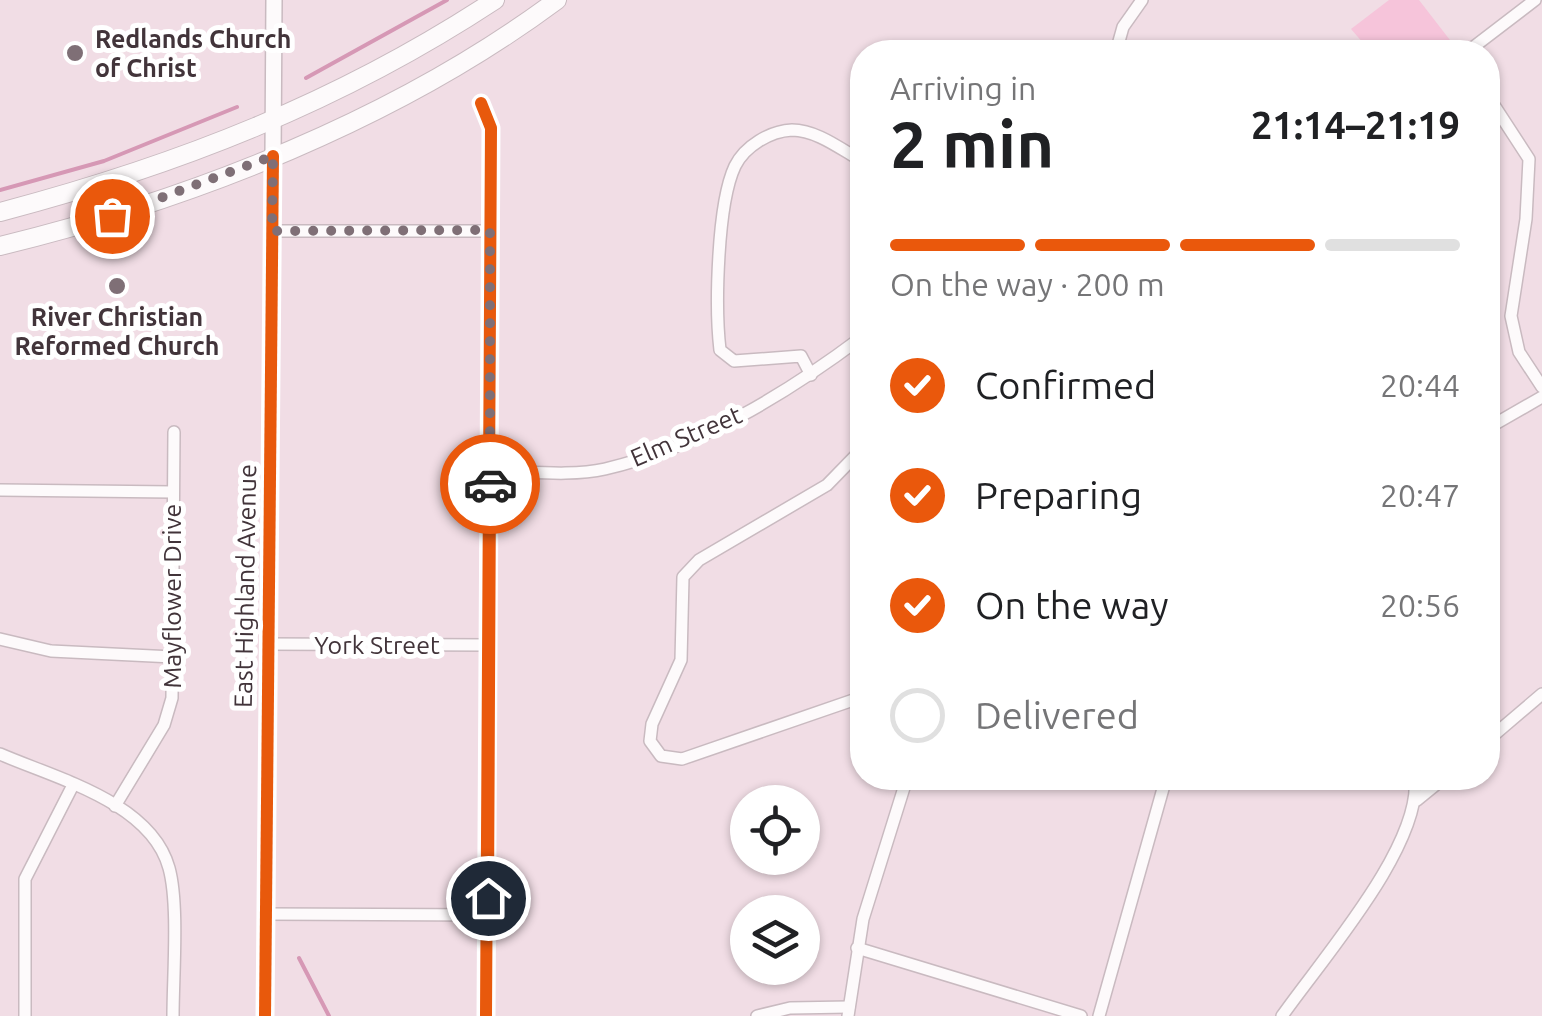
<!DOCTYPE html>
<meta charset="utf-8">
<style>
:root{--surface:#fff;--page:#f6f6f6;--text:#202124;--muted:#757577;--line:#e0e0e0;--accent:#ea580c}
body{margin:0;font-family:Ubuntu,sans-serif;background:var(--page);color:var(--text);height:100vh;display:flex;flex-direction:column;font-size:38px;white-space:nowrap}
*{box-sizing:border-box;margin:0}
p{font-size:32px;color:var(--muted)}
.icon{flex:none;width:55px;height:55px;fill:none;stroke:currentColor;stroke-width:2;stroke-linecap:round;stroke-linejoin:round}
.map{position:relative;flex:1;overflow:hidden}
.sheet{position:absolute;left:850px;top:40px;width:650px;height:750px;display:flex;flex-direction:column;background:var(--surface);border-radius:40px;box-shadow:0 2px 8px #0004}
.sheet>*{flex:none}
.fabs{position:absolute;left:730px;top:785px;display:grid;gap:20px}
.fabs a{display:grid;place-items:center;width:90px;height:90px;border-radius:50%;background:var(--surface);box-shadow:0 2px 8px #0004;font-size:50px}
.pin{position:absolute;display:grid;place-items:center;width:85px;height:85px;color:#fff;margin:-42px;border:5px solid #fff;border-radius:50%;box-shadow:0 2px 10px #0007}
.courier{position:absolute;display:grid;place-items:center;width:100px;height:100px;margin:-50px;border:8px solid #ea580c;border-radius:50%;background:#fff;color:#222;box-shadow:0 2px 12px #0007}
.head em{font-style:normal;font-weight:700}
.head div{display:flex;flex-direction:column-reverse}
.head{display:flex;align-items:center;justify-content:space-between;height:170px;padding:0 40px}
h1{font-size:65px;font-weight:700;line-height:75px}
.bar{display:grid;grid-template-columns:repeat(4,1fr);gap:15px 10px;align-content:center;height:120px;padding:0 40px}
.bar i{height:12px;border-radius:8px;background:var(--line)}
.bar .on{background:var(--accent)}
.bar p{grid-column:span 4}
ol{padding:0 40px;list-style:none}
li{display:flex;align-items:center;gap:30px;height:110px}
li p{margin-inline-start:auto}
li .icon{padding:10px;border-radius:50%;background:var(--accent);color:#fff;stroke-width:4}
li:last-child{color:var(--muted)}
li i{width:55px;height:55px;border:5px solid var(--line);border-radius:50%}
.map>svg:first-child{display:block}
</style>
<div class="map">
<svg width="1542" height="1016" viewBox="0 0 1542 1016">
<rect width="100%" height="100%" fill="#f1dde5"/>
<polygon fill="#f6c4da" points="1389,0 1419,0 1453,44 1442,52 1371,52 1351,29"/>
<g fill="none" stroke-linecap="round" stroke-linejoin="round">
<g stroke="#d698b5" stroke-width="4">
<polyline points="306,78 447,0"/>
<polyline points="0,190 104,161 237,107"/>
<polyline points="299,958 329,1016"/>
</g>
<g stroke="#c9bac0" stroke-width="14">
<g id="minor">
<polyline points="1116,52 1123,27 1142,0"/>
<polyline points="1467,52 1535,0"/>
<polyline points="1488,96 1529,159 1526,219 1511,316 1519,352 1542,387"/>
<polyline points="481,103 491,128 486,1016"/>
<polyline points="272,231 490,231"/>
<path d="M811,375l-10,-19 -67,5 -14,-11c-5,-42 -3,-146 15,-184 10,-20 35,-35 57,-36 25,0 50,20 70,31"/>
<polyline points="1488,428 1542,397"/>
<polyline points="862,449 827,485 699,560 683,577 681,660 652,724 650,741 661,756 682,759 862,697"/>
<path d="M490,471c36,0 80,6 115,-2 94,-22 181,-75 257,-132"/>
<polyline points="0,490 172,492"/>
<polyline points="0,639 51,651 173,657"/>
<polyline points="266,644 487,645"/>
<polyline points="1488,740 1542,694"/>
<path d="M0,754c55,24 151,48 169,114 10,36 4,108 4,148"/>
<polyline points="1417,800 1444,778"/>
<polyline points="115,806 164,725 172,698 174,432"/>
<polyline points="265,914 488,915"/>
<polyline points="857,948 1081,1016"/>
<polyline points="25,1016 25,879 73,785"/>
<polyline points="757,1016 790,1008 849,1007"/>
<polyline points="848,1016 863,919 907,778"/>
<polyline points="1099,1016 1166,778"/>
<path d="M1282,1016c40,-57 140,-170 133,-238"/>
</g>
</g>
<g stroke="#c9bac0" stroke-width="16">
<polyline id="tertiary" points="265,1016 273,156"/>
</g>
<g stroke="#c9bac0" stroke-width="18">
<polyline id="secondary" points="273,156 274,0"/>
</g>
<g stroke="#c9bac0" stroke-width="20">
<g id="primary">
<path d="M0,212c178,-47 340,-110 495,-212"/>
<path d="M0,246c193,-47 397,-127 557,-246"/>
</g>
</g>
<use href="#minor" stroke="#fdfafb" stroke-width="11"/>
<use href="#tertiary" stroke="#fdfafb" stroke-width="14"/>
<use href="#secondary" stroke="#fdfafb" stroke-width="15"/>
<use href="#primary" stroke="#fdfafb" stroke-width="18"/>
<g stroke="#fff" stroke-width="19">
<g id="cycleway">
<polyline points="481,103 491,128 486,1016"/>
<polyline points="265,1016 273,156"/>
</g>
</g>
<use href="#cycleway" stroke="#e8590c" stroke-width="12"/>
</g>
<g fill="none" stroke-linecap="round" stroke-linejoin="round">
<polyline stroke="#7f6f76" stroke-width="10" stroke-dasharray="0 18" points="112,216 273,156 272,231 490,230 490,484"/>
<polyline stroke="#ea580c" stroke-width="12" points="488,898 490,484"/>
</g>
<g fill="#7f6f76" stroke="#fff" stroke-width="4">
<circle cx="75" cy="53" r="10"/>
<circle cx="117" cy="286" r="10"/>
</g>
<g text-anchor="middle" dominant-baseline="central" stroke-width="10" stroke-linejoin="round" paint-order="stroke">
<g font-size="25" font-weight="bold" fill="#42343a" stroke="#fff" text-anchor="start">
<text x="95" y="39">Redlands Church<tspan x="95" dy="29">of Christ</tspan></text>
<text x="117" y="317" text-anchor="middle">River Christian<tspan x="117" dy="29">Reformed Church</tspan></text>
</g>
<g font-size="25" fill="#42343a" stroke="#fff">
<text transform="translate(686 436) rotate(-23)">Elm Street</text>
<text transform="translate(245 586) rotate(-89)">East Highland Avenue</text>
<text transform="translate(172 596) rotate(-90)">Mayflower Drive</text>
<text x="377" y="645">York Street</text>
</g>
</g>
</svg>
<div class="fabs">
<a><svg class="icon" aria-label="locate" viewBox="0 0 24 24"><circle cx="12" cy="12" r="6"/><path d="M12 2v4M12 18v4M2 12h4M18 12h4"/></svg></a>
<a><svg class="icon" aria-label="layers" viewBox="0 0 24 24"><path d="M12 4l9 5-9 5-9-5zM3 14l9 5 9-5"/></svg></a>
</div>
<div class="pin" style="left:112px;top:216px;background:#ea580c"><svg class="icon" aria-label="bag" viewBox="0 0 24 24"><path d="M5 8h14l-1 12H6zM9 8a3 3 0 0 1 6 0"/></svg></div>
<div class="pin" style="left:488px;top:898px;background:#1f2937"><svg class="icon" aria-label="home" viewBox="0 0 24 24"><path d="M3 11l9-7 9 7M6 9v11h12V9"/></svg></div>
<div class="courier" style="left:490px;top:484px"><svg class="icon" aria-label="car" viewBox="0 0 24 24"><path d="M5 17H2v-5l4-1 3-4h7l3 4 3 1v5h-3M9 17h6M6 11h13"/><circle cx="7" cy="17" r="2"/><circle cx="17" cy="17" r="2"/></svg></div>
<section class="sheet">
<div class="head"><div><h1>2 min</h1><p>Arriving in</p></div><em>21:14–21:19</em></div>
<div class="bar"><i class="on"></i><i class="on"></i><i class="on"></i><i></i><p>On the way · 200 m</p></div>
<ol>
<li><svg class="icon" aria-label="check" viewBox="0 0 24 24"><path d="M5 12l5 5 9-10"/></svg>Confirmed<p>20:44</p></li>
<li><svg class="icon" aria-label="check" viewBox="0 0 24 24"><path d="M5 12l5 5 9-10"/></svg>Preparing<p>20:47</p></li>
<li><svg class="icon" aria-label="check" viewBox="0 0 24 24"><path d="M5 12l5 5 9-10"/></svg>On the way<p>20:56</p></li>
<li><i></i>Delivered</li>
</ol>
</section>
</div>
